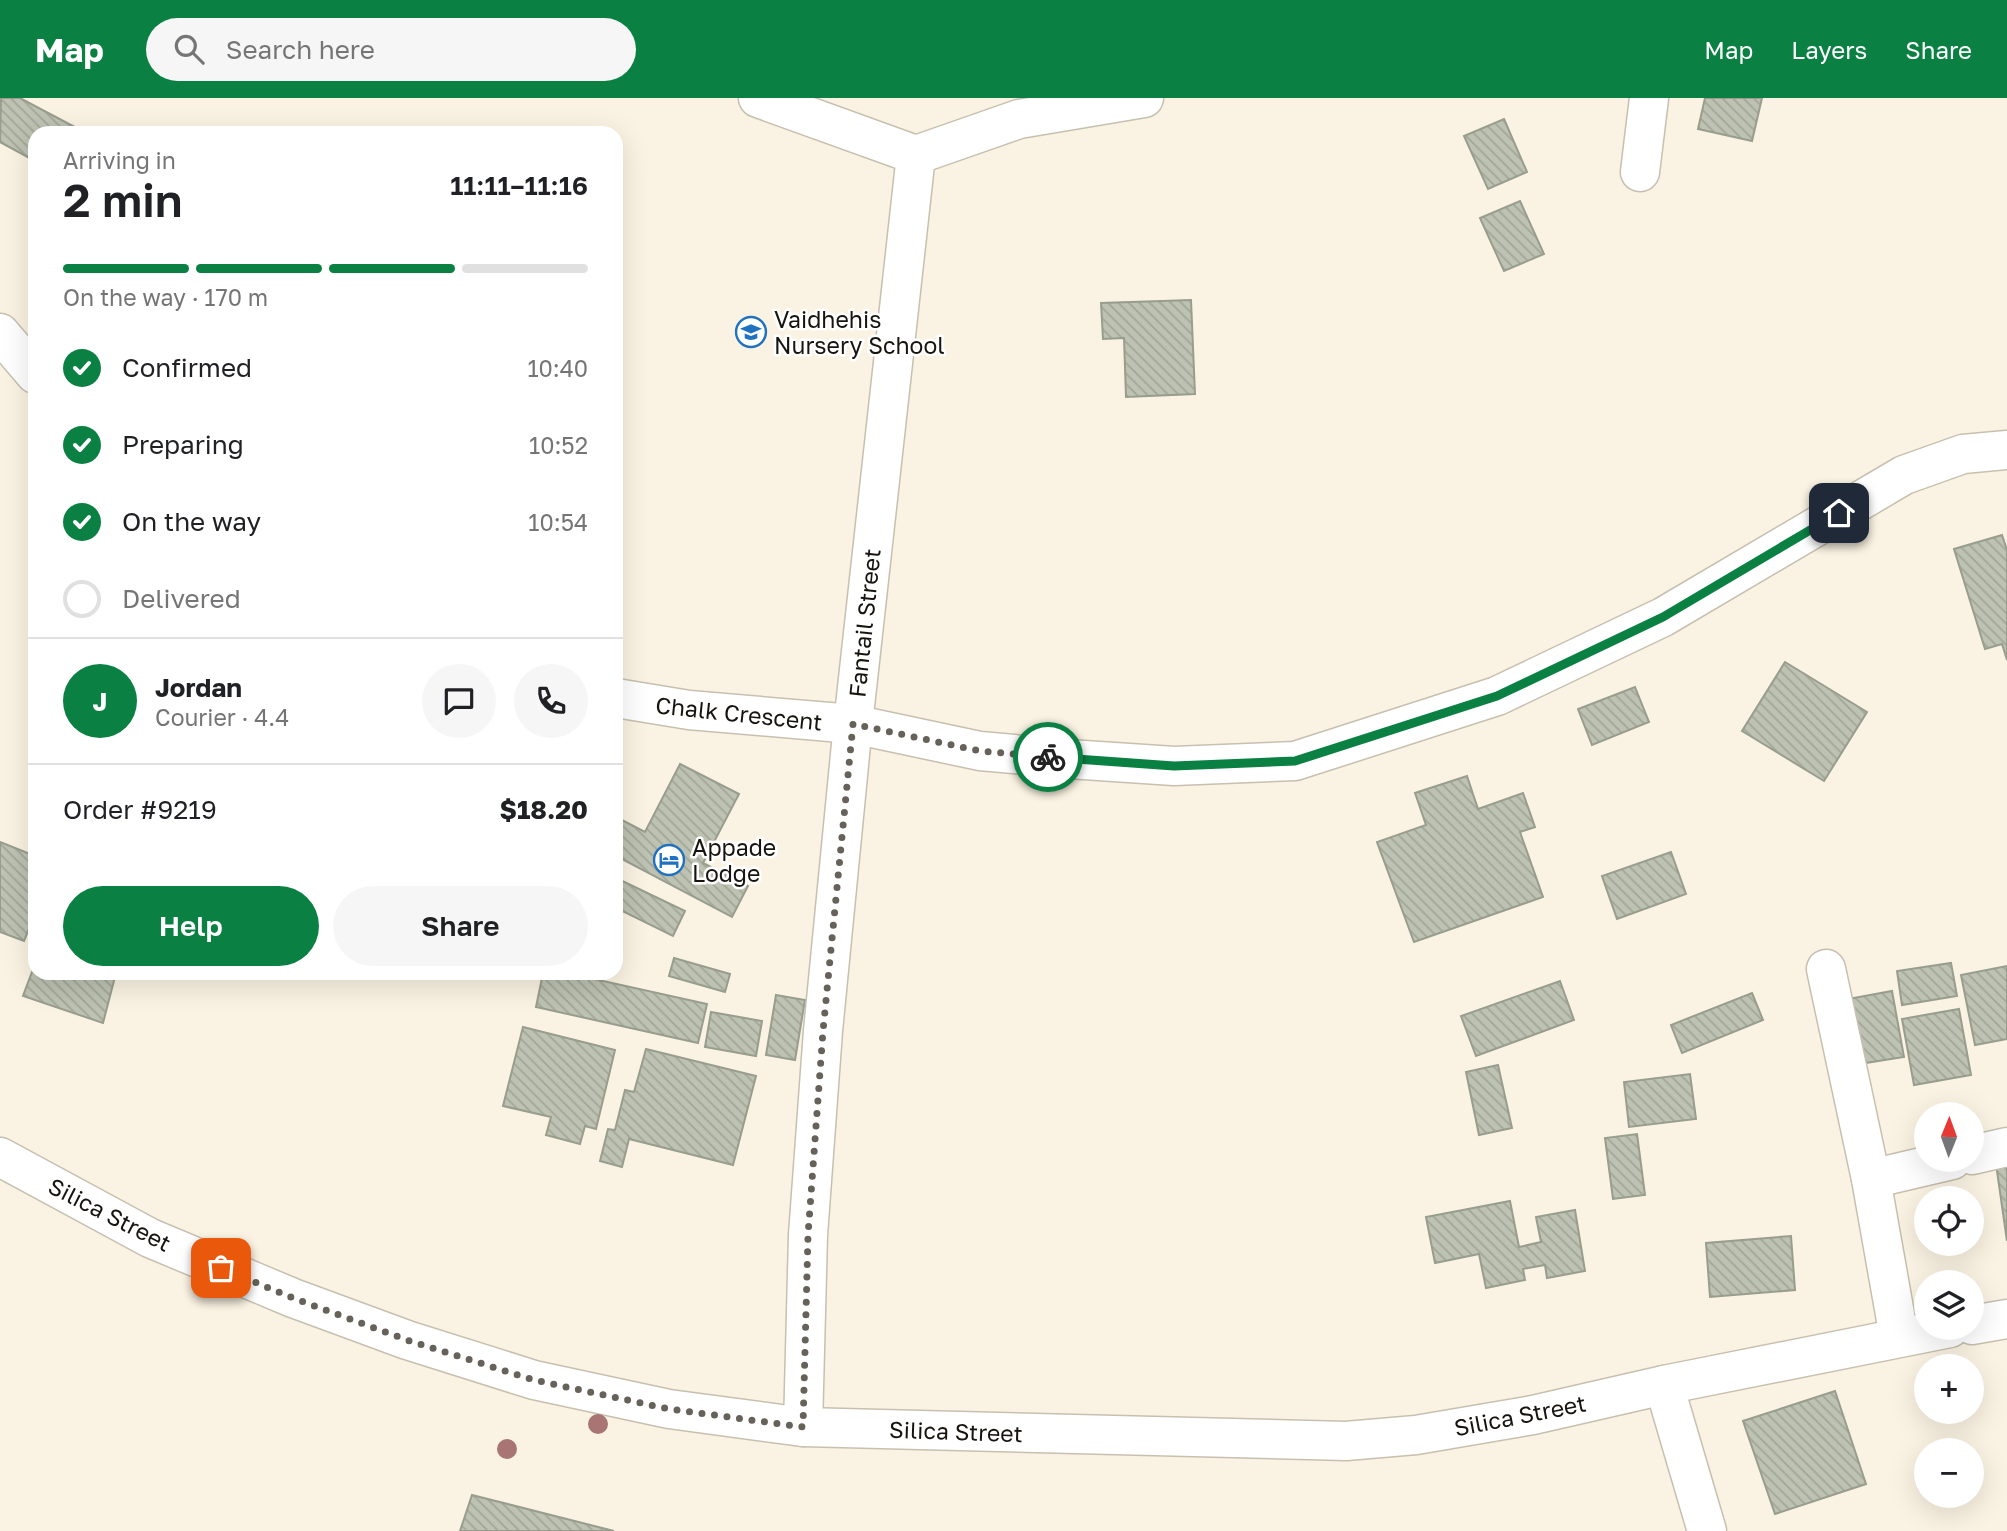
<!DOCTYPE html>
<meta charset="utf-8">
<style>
:root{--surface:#fff;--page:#f6f6f6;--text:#202124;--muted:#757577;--line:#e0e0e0;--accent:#0b8043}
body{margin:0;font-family:"Golos Text",sans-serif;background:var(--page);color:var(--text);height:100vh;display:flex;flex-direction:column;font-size:26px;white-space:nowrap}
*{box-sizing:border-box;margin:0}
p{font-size:23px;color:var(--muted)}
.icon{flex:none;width:38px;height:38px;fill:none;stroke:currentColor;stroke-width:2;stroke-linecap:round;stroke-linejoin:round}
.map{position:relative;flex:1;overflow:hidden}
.side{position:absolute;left:28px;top:28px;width:595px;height:854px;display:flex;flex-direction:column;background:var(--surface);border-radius:21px;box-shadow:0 7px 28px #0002}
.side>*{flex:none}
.needle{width:46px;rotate:1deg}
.controls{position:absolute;left:1914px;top:1004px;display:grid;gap:14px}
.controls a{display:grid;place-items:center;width:70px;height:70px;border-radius:50%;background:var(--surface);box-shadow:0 7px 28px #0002;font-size:35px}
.pin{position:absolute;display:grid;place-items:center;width:60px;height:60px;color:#fff;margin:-30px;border-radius:14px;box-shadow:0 4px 10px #0006}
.courier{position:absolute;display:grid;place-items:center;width:70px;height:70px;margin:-35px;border:5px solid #0b8043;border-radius:50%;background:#fff;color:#222;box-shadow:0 2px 9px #0007}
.summary em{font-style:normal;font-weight:600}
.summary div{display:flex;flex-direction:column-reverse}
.summary{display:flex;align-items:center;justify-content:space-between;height:119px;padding:0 35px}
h1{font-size:46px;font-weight:600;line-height:52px}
.bar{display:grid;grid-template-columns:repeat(4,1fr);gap:10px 7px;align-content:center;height:84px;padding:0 35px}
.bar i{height:9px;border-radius:5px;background:var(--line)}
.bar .selected{background:var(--accent)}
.bar p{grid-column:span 4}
.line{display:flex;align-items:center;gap:18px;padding:0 35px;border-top:2px solid var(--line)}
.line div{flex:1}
.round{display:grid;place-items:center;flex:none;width:74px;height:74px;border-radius:37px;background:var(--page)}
ol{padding:0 35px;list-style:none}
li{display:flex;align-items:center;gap:21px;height:77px}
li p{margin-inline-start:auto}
li .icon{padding:7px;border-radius:50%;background:var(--accent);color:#fff;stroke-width:4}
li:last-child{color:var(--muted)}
li i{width:38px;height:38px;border:4px solid var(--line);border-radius:50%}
.button{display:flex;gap:14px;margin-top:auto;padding:14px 35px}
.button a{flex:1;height:80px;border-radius:42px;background:var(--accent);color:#fff;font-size:28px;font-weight:600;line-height:80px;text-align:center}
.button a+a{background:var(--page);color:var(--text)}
header{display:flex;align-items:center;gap:42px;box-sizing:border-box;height:98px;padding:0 35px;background:var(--accent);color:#fff}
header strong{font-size:33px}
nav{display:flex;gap:38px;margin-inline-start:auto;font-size:24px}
.search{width:490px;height:63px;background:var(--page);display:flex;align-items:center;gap:18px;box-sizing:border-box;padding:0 24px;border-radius:38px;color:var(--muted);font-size:26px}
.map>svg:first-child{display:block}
</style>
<header>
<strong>Map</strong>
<div class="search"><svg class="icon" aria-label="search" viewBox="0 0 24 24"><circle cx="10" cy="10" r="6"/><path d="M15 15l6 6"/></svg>Search here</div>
<nav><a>Map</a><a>Layers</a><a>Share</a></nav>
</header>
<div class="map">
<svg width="2007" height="1433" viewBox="0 0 2007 1433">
<defs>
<pattern id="building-back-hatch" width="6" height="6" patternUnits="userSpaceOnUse" patternTransform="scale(1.75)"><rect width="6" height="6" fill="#bdc2b2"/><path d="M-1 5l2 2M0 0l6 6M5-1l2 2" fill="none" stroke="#a2a698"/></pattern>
</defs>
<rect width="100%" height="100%" fill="#faf3e3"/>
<g fill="url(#building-back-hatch)" stroke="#989d8d" stroke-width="2">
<polygon points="1,0 20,0 86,35 35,35 35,63 0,44"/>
<polygon points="1705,0 1762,0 1752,43 1698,31"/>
<polygon points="1504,21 1527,74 1488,91 1464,38"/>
<polygon points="1520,103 1544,156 1504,173 1480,120"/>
<polygon points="1191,202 1195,296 1126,299 1124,240 1103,241 1101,205"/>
<polygon points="2002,437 2007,452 2007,562 2002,546 1985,551 1954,451"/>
<polygon points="1785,564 1867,614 1824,683 1742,633"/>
<polygon points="1635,589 1649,624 1592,647 1578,611"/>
<polygon points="680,666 739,696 703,765 748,788 732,819 616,758 616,719 645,734"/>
<polygon points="1467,678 1478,711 1523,695 1535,729 1520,734 1543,799 1414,844 1377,744 1426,727 1415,695"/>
<polygon points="0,744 35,758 35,816 24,843 0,834"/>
<polygon points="1671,754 1686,796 1617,821 1602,778"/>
<polygon points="616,780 685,813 673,838 616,810"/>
<polygon points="674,860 730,876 725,894 669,878"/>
<polygon points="1951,865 1957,898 1902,907 1897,873"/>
<polygon points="35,866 35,875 116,875 103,925 23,898"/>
<polygon points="2007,868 2007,941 1975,947 1961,877"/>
<polygon points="543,875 595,875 594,881 707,906 698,945 536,909"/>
<polygon points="1560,883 1574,922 1476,958 1461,918"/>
<polygon points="1892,893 1904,959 1859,966 1848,901"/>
<polygon points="1752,895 1763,922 1682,955 1671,927"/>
<polygon points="776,897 805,902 795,962 766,957"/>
<polygon points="1959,911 1971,977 1914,987 1902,921"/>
<polygon points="711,914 762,923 756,958 705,949"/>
<polygon points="523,929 615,952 596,1031 585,1028 580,1046 546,1037 551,1019 503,1008"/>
<polygon points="646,951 756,978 733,1067 629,1041 622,1069 600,1063 608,1031 615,1032 625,992 634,994"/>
<polygon points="1498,967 1512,1030 1479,1037 1466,974"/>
<polygon points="1690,976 1696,1021 1629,1029 1624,984"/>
<polygon points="1637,1036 1645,1097 1613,1101 1605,1040"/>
<polygon points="2007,1058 2007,1143 1995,1059"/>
<polygon points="1510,1103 1519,1149 1541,1144 1536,1119 1575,1112 1585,1173 1547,1180 1545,1167 1523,1171 1525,1182 1486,1190 1479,1156 1435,1165 1426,1119"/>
<polygon points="1791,1138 1795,1192 1710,1199 1706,1145"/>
<polygon points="1835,1293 1866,1386 1775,1416 1743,1323"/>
<polygon points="472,1397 614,1433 460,1433"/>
</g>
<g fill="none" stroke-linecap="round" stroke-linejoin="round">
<g stroke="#c7c0b0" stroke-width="41">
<g id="minor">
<polyline points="758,0 916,57 1019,21 1144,0"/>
<polyline points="1640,74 1649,0"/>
<polyline points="0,235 35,276"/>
<polyline points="616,600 689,612 853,626 980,653 1069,661 1174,668 1295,663 1497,598 1663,519 1904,377 1963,356 2007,352"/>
<polyline points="1826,871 1871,1081 1899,1239"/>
<polyline points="1972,1057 2007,1049"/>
<polyline points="0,1059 150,1140 293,1200 407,1242 534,1282 669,1311 803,1329 1346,1343 1416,1337 1533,1317 1664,1287 1950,1230"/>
<polyline points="1871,1081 1952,1062"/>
<polyline points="1972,1227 2007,1221"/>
<polyline points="1664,1287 1707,1433"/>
<polyline points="803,1329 808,1137 823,933 853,626 916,57"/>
</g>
</g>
<use href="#minor" stroke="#fff" stroke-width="38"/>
</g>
<g fill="#a97474">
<circle cx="598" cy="1326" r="10"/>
<circle cx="507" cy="1351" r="10"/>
</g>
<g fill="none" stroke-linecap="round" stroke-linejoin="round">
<polyline stroke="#666259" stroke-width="7" stroke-dasharray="0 12.6" points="221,1170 293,1200 407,1242 534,1282 669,1311 803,1329 808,1137 823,933 853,626 980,653 1048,659"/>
<polyline stroke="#0b8043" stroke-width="9" points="1048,659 1174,668 1295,663 1497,598 1663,519 1839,415"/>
</g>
<defs>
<g id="school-ring" transform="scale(1.575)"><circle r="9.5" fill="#fff" stroke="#2071bf" stroke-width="1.5"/><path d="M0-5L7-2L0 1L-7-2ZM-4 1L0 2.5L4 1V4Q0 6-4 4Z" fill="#2071bf"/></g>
<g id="hotel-ring" transform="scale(1.575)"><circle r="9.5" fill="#fff" stroke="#2071bf" stroke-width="1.5"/><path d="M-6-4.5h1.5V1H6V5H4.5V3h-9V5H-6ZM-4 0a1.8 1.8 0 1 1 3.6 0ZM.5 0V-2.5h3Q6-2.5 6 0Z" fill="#2071bf"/></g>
</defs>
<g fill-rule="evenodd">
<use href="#school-ring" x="751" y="234"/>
<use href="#hotel-ring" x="669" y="762"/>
</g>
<g text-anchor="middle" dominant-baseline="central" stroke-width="5" stroke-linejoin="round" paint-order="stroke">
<g font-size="23" fill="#17140f" stroke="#fff" text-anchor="start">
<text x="774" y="221">Vaidhehis<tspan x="774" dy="26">Nursery School</tspan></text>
<text x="692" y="749">Appade<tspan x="692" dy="26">Lodge</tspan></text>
</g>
<g font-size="23" fill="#17140f" stroke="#fff">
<text transform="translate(864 525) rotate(-84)">Fantail Street</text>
<text transform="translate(739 615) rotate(6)">Chalk Crescent</text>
<text transform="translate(110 1116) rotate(27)">Silica Street</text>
<text transform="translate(1520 1317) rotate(-11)">Silica Street</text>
<text transform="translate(956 1333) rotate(2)">Silica Street</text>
</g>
</g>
</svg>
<div class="controls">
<a><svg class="needle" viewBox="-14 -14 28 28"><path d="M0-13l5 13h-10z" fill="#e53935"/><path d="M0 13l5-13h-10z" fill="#757577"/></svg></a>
<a><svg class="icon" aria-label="locate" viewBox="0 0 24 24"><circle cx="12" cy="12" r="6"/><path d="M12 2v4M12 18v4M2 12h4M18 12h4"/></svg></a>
<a><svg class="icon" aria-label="layers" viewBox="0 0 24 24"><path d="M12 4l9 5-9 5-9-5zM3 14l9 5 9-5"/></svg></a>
<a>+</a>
<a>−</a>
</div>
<div class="pin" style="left:221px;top:1170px;background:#ea580c"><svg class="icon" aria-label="bag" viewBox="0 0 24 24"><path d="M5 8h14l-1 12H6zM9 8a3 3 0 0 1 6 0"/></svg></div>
<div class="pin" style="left:1839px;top:415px;background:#1f2937"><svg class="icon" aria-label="home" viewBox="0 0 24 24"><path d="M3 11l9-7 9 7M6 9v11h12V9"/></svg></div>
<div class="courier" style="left:1048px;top:659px"><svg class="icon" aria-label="bike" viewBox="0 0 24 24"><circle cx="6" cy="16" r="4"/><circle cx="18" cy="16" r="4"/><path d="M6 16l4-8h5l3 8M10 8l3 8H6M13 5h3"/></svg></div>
<section class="side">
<div class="summary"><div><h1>2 min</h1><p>Arriving in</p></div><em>11:11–11:16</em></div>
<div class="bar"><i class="selected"></i><i class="selected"></i><i class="selected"></i><i></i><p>On the way · 170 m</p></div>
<ol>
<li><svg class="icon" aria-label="check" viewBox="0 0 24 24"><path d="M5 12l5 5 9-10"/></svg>Confirmed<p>10:40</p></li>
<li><svg class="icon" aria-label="check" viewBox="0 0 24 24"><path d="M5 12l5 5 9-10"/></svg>Preparing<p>10:52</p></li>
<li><svg class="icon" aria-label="check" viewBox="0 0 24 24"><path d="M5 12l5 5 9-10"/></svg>On the way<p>10:54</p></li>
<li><i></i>Delivered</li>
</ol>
<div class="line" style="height:126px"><b class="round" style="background:var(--accent);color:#fff">J</b><div><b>Jordan</b><p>Courier · 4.4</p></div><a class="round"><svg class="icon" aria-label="chat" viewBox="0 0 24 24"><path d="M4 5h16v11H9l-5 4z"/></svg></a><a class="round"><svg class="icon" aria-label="phone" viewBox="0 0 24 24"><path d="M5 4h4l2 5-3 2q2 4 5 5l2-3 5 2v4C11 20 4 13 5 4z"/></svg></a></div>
<div class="line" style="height:91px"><div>Order #9219</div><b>$18.20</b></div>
<div class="button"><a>Help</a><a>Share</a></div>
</section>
</div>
